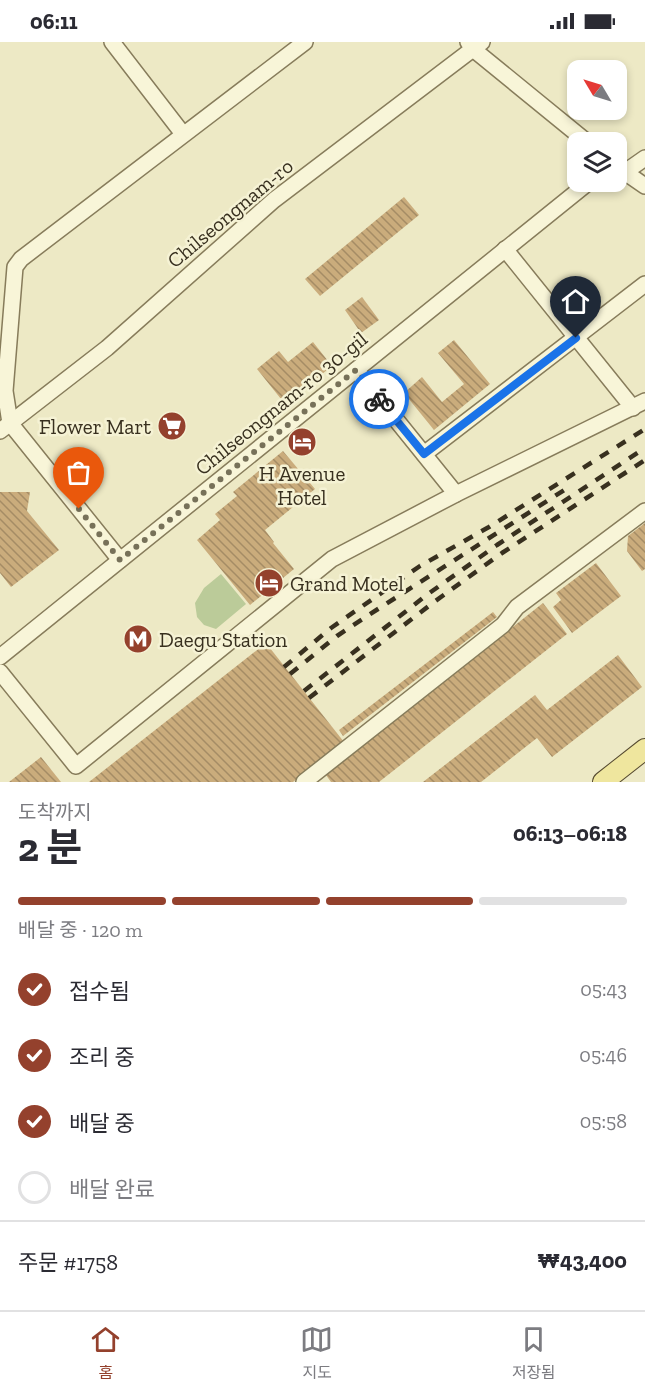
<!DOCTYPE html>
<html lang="ko">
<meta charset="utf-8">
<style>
:root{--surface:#fff;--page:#f7f7f7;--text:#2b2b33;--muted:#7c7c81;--line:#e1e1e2;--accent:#94412d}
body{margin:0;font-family:"Zilla Slab","Noto Sans KR",serif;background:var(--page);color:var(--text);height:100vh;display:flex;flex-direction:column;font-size:22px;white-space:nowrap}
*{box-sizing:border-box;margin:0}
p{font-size:20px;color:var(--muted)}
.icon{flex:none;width:33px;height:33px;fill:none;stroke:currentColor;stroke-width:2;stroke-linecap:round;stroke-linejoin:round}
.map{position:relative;height:740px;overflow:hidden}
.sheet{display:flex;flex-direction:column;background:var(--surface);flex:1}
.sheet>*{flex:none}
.needle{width:39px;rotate:308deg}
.controls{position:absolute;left:567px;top:18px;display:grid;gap:12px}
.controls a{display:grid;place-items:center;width:60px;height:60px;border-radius:12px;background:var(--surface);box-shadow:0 3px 9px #0003;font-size:30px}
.pin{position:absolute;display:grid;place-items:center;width:51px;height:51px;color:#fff;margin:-62px -26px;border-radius:50% 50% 50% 0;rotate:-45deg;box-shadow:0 0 6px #0007}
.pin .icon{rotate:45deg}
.courier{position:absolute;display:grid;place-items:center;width:60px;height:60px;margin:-30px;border:4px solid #1a73e8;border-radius:50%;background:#fff;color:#222;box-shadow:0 2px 8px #0007}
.overview em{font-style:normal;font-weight:700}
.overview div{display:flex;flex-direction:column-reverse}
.overview{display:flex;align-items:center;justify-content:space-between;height:102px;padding:0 18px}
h1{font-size:39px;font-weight:700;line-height:45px}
.bar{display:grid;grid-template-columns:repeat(4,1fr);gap:9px 6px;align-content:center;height:72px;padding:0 18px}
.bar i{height:8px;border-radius:4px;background:var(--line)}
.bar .on{background:var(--accent)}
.bar p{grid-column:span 4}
.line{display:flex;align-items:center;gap:15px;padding:0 18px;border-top:2px solid var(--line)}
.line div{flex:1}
ol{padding:0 18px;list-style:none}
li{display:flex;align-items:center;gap:18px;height:66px}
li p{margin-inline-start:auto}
li .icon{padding:6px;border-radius:50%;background:var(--accent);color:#fff;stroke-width:4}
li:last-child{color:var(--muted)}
li i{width:33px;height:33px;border:3px solid var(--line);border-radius:50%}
.status{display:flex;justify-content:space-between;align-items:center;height:42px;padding:0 30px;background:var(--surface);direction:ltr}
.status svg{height:16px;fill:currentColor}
.tab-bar{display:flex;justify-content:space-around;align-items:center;height:84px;border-top:2px solid var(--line);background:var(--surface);font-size:16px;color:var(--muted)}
.tab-bar a{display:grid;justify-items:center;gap:3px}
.tab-bar .on{color:var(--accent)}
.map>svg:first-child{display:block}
</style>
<div class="status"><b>06:11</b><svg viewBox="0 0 49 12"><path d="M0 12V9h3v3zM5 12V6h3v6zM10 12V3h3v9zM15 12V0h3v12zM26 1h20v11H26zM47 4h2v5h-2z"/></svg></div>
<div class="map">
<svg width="645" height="740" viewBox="0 0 645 740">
<defs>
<pattern id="building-back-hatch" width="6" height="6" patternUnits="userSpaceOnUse" patternTransform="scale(1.5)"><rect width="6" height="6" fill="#caac7c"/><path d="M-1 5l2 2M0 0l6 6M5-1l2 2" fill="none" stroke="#a58c65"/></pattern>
</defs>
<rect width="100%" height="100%" fill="#ede9c5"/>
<polygon fill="#bbcb99" points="221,532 246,562 216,587 204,583 197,575 195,561 204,546"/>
<g fill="url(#building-back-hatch)">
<polygon points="404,155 419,173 320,254 305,237"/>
<polygon points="362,255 379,278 361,291 345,268"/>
<polygon points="454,298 490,342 434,388 404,351 422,335 442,360 464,342 438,311"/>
<polygon points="313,300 332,324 285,362 257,327 279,309 288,320"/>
<polygon points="283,409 315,447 265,488 274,500 273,501 294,527 250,563 197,498 220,478 215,472 237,454 233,450"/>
<polygon points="0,450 30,450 27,469 59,508 11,545 0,531"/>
<polygon points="645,481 645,527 642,529 627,509 628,494"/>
<polygon points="596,521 621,554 572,591 553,565 561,558 556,551"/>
<polygon points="543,561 567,592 379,740 331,740 326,733"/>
<polygon points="493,570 497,575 343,694 339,688"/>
<polygon points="266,601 344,700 293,740 89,740"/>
<polygon points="618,613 642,645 552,715 537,696 481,740 423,740 535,653 547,668"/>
<polygon points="41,715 61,740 9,740"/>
</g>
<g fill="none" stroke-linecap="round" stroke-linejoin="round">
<g stroke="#877c5b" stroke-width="18">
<g id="minor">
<polyline points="112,0 183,92"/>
<polyline points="468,0 473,7 587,100"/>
<polyline points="616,124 645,144"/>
<polyline points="625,130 645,116"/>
<polyline points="505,207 633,366"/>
<polyline points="356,328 456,452"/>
<polyline points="0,389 107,306 274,158 482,0"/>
<polyline points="424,412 645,242"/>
<polyline points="120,518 10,381 5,349 15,225 21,217 305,0"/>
<polyline points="0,615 589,140"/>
<polyline points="0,630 76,724 332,517 456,452 645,359"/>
<polyline points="304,740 503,583 517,565 645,469"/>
</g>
</g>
<g stroke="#55492f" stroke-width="22">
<polyline id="major" points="603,740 645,707"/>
</g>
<use href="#minor" stroke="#f8f5d8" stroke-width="15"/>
<use href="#major" stroke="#efe69e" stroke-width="20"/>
<g stroke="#38301f" stroke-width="4.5" stroke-dasharray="10 10" stroke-linecap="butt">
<polyline points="284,625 331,586 420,524 489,485 645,387"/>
<polyline points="290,632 337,594 378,567 569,445"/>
<polyline points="304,649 428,552 497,503 645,406"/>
<polyline points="309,656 434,560 502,511 645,418"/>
</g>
</g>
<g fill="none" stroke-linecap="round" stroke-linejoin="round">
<polyline stroke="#777159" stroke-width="6" stroke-dasharray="0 10.8" points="79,467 120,518 356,328 379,357"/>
<polyline stroke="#1a73e8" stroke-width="8" points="379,357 424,412 576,296"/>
</g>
<defs>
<g id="supermarket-disc" transform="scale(1.5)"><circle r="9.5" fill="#94412d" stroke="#f5f2d4"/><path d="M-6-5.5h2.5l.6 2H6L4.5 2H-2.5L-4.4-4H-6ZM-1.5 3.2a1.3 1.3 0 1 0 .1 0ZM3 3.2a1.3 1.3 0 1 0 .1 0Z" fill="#fff"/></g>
<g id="hotel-disc" transform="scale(1.5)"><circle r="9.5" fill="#94412d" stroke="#f5f2d4"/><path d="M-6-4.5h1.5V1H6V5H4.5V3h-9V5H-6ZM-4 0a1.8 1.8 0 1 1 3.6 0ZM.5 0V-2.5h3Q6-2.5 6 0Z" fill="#fff"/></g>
<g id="metro-disc" transform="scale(1.5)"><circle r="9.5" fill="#94412d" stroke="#f5f2d4"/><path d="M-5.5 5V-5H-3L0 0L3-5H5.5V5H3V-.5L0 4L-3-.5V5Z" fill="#fff"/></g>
</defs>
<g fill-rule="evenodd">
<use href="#supermarket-disc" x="172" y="384"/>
<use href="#hotel-disc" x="302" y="400"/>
<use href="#hotel-disc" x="269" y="541"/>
<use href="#metro-disc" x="138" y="597"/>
</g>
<g text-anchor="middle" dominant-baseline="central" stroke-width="5" stroke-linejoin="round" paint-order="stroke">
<g font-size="21" fill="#38301f" stroke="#f5f2d4">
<text transform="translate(230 171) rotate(-40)">Chilseongnam-ro</text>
<text transform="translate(281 361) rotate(-39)">Chilseongnam-ro 30-gil</text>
</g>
<g font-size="21" fill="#38301f" stroke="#f5f2d4" text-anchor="start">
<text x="151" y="384" text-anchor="end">Flower Mart</text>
<text x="302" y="431" text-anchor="middle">H Avenue<tspan x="302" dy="24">Hotel</tspan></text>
<text x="290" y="541">Grand Motel</text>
<text x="159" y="597">Daegu Station</text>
</g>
</g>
</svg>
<div class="controls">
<a><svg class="needle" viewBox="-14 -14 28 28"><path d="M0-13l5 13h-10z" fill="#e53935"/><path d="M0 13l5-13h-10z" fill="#7c7c81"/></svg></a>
<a><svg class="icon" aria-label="layers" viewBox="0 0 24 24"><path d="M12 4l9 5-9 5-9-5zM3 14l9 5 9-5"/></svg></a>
</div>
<div class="pin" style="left:79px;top:467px;background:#ea580c"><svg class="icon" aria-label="bag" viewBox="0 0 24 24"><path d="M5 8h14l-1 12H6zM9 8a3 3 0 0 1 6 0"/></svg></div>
<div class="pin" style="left:576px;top:296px;background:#1f2937"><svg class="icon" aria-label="home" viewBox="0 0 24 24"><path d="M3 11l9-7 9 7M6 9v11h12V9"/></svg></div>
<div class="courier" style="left:379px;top:357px"><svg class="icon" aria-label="bike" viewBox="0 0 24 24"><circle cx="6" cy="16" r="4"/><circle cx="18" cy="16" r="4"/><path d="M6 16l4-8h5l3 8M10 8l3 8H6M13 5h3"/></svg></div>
</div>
<section class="sheet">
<div class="overview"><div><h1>2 분</h1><p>도착까지</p></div><em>06:13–06:18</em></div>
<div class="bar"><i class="on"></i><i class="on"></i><i class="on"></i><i></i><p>배달 중 · 120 m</p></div>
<ol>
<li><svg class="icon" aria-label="check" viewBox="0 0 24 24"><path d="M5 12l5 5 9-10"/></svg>접수됨<p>05:43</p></li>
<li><svg class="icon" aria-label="check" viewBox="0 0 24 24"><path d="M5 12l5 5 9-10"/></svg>조리 중<p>05:46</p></li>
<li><svg class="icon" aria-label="check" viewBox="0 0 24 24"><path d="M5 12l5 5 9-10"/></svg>배달 중<p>05:58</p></li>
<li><i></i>배달 완료</li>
</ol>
<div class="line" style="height:78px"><div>주문 #1758</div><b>₩43,400</b></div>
</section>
<nav class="tab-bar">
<a class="on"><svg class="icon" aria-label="home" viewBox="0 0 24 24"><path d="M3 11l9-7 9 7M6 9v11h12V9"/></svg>홈</a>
<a><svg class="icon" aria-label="map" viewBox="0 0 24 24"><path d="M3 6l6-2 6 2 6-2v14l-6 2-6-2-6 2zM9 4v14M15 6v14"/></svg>지도</a>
<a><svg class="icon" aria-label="saved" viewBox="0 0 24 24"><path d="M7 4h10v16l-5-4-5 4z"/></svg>저장됨</a>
</nav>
